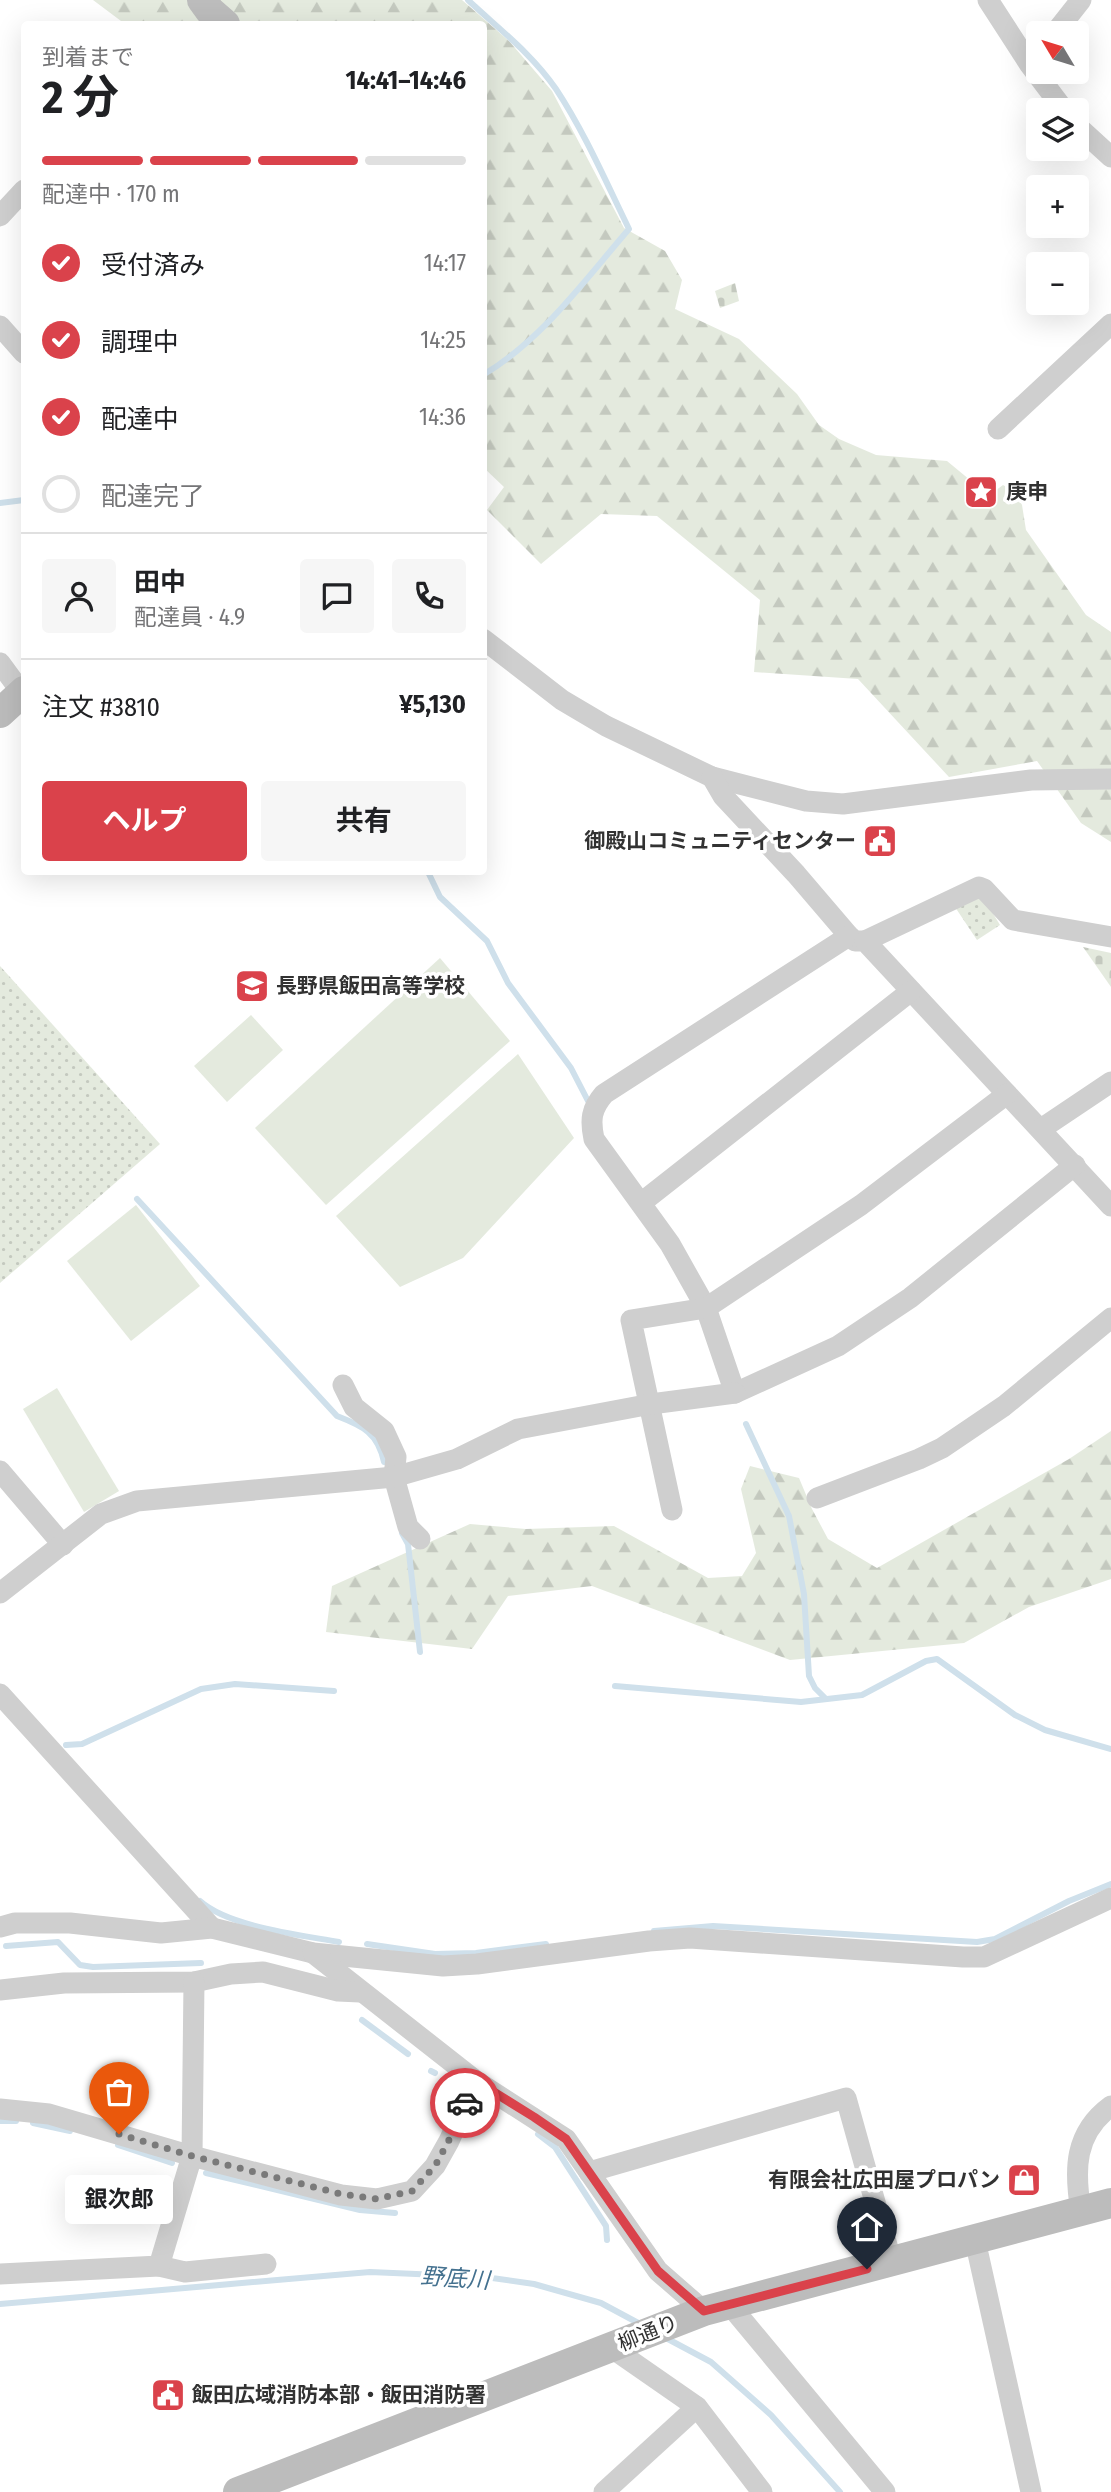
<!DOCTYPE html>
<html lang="ja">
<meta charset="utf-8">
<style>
:root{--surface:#fff;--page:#f6f6f6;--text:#202124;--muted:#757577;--line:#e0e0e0;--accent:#da424b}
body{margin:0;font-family:"Fira Sans Condensed","Noto Sans JP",sans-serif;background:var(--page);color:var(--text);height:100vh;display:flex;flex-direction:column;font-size:26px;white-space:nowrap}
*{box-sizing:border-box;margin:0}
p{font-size:23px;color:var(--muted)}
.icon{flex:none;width:38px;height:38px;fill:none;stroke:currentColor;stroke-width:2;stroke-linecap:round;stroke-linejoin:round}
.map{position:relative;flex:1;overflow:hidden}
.details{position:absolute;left:21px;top:21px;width:466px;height:854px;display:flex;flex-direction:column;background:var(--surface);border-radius:7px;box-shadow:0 7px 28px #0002}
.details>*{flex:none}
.needle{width:46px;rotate:308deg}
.tools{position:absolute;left:1026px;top:21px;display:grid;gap:14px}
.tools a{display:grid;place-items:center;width:63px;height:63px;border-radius:7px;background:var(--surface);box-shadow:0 7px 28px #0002;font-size:35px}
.pin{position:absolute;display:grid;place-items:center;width:60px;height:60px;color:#fff;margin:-72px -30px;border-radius:50% 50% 50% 0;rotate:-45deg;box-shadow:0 0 7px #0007}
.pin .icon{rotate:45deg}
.courier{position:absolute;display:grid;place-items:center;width:70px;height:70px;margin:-35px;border:5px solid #da424b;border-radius:50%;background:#fff;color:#222;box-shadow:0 2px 9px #0007}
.bubble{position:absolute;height:49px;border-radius:7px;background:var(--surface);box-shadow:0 7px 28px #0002;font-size:23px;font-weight:700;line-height:49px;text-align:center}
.overview em{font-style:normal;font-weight:700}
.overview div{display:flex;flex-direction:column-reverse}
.overview{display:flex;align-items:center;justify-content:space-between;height:119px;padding:0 21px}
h1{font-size:46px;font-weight:700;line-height:52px}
.bar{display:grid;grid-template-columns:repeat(4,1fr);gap:10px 7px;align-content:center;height:84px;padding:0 21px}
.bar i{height:9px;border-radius:5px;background:var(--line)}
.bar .current{background:var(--accent)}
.bar p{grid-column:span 4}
.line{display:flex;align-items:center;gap:18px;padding:0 21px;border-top:2px solid var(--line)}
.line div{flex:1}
.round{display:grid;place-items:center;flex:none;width:74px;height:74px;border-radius:7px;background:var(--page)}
ol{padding:0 21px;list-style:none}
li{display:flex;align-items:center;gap:21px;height:77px}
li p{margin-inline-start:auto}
li .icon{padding:7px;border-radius:50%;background:var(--accent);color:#fff;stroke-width:4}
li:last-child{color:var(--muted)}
li i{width:38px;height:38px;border:4px solid var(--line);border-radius:50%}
.button{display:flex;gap:14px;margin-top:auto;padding:14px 21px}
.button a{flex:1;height:80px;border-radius:7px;background:var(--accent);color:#fff;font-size:28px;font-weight:700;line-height:80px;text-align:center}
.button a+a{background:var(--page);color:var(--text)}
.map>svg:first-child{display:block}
</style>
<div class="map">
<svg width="1111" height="2492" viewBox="0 0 1111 2492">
<defs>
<pattern id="forest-firs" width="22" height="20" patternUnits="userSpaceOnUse" patternTransform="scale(1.75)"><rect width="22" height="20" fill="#e4eade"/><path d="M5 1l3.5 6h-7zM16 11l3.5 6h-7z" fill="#c4c9bf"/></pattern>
<pattern id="cemetery-stones" width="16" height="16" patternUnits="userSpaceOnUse" patternTransform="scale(1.75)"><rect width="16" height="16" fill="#e4eade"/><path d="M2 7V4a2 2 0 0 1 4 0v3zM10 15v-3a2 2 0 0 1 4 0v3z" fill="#c4c9bf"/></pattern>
<pattern id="park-dots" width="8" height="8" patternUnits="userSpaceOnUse" patternTransform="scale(1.75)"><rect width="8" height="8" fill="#e4eade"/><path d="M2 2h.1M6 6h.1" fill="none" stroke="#c4c9bf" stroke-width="1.8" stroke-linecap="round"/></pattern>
</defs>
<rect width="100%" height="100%" fill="#fff"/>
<g fill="#e4eade">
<polygon points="440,958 510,1041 326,1205 255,1128"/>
<polygon points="251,1015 283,1050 227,1102 194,1066"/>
<polygon points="518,1054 574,1138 463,1258 400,1287 336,1216"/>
<polygon points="136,1205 200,1286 131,1341 67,1261"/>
<polygon points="57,1388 119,1491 84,1512 23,1409"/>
</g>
<g fill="url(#forest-firs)">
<polygon points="93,0 462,0 509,41 552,91 624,228 665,251 682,280 675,309 739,339 797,394 819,425 839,439 876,455 947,461 970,480 965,487 983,500 1003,485 1016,492 1022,505 1026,530 1086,615 1111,632 1111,842 1081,823 1037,761 949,777 858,679 754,672 760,600 657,516 601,514 541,564 487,510 504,487 483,467 483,24 125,24"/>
<polygon points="1111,1431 1111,1579 1029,1607 964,1643 790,1660 592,1586 508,1596 472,1649 326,1632 332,1586 470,1524 526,1529 614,1526 708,1578 742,1576 756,1553 741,1489 750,1466 799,1478 812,1509 828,1539 877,1568 1069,1459"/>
</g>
<g fill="url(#cemetery-stones)">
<polygon points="735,283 739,301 720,308 715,291"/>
<polygon points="1083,947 1111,953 1111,987"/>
</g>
<g fill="url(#park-dots)">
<polygon points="980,892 1000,925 977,940 955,907"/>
<polygon points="0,966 160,1144 0,1283"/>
</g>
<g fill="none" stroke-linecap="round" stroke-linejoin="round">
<g stroke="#cfe0eb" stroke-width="6">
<path d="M468,0c31,29 64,54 88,89 29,44 50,93 73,140 -45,52 -87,111 -146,146"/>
<polyline points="0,503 24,500"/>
<polyline points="428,872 440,897 487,941 508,983 571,1068 588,1101"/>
<path d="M137,1199l200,217c26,10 41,17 47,46"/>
<polyline points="746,1424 789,1516 804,1594 809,1676 815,1688 825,1698"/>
<polyline points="402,1533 408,1544 420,1652"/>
<polyline points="615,1686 801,1702 862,1695 926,1661 937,1659 1015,1715 1045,1730 1111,1749"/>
<polyline points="66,1745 82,1744 201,1689 235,1684 334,1691"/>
<path d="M200,1901c29,26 101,34 139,41"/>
<polyline points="654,1931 713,1926 977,1942 995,1939 1069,1901 1111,1884"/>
<polyline points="367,1944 435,1954 476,1953 546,1944"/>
<polyline points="6,1946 58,1942 80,1965 93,1967 201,1963"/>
<polyline points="362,2020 408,2054"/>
<polyline points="431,2071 435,2073"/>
<polyline points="0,2121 16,2121"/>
<polyline points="33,2123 70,2131"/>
<polyline points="538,2134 555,2147 606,2226 607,2240"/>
<polyline points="118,2145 172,2163"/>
<polyline points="206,2173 360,2210 395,2213"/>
<polyline points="0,2304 370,2272 485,2277 534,2284 601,2303 642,2325"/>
<polyline points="664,2337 711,2362 771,2415 840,2492"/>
</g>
<g stroke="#cfcfcf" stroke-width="21">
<polyline points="988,0 1030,65 1064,110"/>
<polyline points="1055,33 1081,0"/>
<polyline points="1076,125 1111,157"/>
<polyline points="0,216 24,190"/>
<polyline points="0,326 24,353"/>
<polyline points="998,429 1111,324"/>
<polyline points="483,639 562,700 606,726 712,777 806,801 843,804 1031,780 1111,779"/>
<polyline points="0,663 22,693"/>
<polyline points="712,777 723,796 796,874 849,936 855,941 865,941 1111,1206"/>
<path d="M849,936l-245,158c-13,15 -14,26 -10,45l76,105 36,64 29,85 103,-47 72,-48 165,-133"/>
<polyline points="865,941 979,887 984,889 1013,920 1111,937"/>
<polyline points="1041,1129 1111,1082"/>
<polyline points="641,1203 911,991"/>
<polyline points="343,1385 354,1407 384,1431 396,1457 394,1477 408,1527 420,1539"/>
<polyline points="0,1471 63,1545"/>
<polyline points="817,1498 919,1459 942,1448 1004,1406 1111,1318"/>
<polyline points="672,1510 631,1320 706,1308 861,1205 1007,1094"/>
<polyline points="0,1593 101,1514 137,1501 394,1477 457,1459 518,1429 651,1404 735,1393"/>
<polyline points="0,1694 212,1928"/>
<polyline points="0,1927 15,1923 70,1923 161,1933 212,1928 313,1953 443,1966 477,1964 649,1941 690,1938 963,1957 984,1957 1111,1898"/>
<polyline points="313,1953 476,2081 566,2139 658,2271 704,2311"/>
<polyline points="0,1990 64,1983 194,1982 231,1974 263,1972 338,1991 360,1992"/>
<polyline points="0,2109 49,2114 192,2156 341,2195 377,2199 412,2191 435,2166 449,2141 476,2081"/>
<polyline points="589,2172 846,2098 892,2263"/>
<path d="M1081,2211c-7,-41 -7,-78 30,-105"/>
<polyline points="975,2240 1031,2492"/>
<polyline points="159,2266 185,2272 266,2264"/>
<polyline points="0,2274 159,2266 192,2156 194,1982"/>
<polyline points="729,2304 885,2492"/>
<polyline points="612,2348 697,2407 762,2492"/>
<polyline points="604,2492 697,2407"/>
</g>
<g stroke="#bcbcbc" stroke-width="30">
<polyline points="202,0 210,11 225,24"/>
<polyline points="0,713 24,691"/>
<polyline points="238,2492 704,2311 1111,2203"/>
</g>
</g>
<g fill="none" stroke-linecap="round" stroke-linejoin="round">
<polyline stroke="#7a7a7a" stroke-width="7" stroke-dasharray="0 12.6" points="119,2134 192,2156 341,2194 377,2199 412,2191 435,2166 449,2140 465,2103"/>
<polyline stroke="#da424b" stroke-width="9" points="465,2103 476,2081 534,2117 566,2139 658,2271 704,2311 867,2269"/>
</g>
<defs>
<g id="sight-square" transform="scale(1.75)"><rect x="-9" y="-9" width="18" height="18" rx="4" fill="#da424b" stroke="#fff"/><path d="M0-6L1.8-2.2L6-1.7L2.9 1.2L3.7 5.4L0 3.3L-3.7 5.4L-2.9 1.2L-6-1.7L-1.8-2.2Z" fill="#fff"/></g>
<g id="civic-square" transform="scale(1.75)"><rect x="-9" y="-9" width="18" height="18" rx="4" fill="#da424b" stroke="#fff"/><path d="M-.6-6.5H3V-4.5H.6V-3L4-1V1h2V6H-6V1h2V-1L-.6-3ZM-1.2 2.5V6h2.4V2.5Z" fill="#fff"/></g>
<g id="school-square" transform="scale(1.75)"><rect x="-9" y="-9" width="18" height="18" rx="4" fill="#da424b" stroke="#fff"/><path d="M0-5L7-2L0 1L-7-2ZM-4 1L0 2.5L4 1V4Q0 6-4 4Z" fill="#fff"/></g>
<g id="shop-square" transform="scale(1.75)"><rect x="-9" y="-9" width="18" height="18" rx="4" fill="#da424b" stroke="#fff"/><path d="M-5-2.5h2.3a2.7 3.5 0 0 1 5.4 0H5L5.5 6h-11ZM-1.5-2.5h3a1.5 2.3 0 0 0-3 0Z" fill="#fff"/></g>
</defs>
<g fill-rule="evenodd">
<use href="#sight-square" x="981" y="492"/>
<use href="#civic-square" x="880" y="841"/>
<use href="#school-square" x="252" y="986"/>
<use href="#shop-square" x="1024" y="2180"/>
<use href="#civic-square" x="168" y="2395"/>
</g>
<g text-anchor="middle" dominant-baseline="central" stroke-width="7" stroke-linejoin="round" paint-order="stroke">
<g font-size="21" font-weight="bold" fill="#323232" stroke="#fff" text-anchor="start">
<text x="1006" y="492">庚申</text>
<text x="856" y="841" text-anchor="end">御殿山コミュニティセンター</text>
<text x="276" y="986">長野県飯田高等学校</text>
<text x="1000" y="2180" text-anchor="end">有限会社広田屋プロパン</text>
<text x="192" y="2395">飯田広域消防本部・飯田消防署</text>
</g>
<g font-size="21" fill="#323232" stroke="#fff">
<text transform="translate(648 2333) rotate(-22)">柳通り</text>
</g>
<g font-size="23" font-style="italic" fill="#44718f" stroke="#fff">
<text transform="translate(455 2278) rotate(4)">野底川</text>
</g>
</g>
</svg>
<div class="tools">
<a><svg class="needle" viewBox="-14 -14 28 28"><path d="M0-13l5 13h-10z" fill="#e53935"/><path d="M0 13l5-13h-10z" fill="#757577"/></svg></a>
<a><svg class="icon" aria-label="layers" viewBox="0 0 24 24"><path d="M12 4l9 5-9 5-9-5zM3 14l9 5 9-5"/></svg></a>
<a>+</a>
<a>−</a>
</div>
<div class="pin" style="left:119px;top:2134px;background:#ea580c"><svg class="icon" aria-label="bag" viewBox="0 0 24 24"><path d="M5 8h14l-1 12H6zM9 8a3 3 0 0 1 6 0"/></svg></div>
<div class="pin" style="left:867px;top:2269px;background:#1f2937"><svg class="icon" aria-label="home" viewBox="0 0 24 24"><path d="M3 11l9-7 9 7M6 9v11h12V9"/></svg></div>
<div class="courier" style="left:465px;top:2103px"><svg class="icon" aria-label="car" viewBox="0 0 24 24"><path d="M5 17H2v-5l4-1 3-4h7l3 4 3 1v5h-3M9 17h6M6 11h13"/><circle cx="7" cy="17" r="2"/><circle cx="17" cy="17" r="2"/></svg></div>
<div class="bubble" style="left:65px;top:2175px;width:108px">銀次郎</div>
<section class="details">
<div class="overview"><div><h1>2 分</h1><p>到着まで</p></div><em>14:41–14:46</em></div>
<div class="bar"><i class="current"></i><i class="current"></i><i class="current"></i><i></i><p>配達中 · 170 m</p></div>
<ol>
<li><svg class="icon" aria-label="check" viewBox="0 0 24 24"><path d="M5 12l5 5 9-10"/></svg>受付済み<p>14:17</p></li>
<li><svg class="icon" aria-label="check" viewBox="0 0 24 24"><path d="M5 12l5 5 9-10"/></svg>調理中<p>14:25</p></li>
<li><svg class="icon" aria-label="check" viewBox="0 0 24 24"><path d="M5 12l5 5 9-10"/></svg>配達中<p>14:36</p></li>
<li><i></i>配達完了</li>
</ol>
<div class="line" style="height:126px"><a class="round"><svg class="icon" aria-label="person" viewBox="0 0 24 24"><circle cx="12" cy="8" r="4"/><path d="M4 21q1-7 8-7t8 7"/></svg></a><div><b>田中</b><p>配達員 · 4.9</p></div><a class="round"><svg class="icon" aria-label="chat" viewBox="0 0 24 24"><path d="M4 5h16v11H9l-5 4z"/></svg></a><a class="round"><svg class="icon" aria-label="phone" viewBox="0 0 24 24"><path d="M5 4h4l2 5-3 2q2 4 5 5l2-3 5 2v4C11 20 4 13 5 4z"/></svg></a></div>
<div class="line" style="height:91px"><div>注文 #3810</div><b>¥5,130</b></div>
<div class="button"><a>ヘルプ</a><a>共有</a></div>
</section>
</div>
